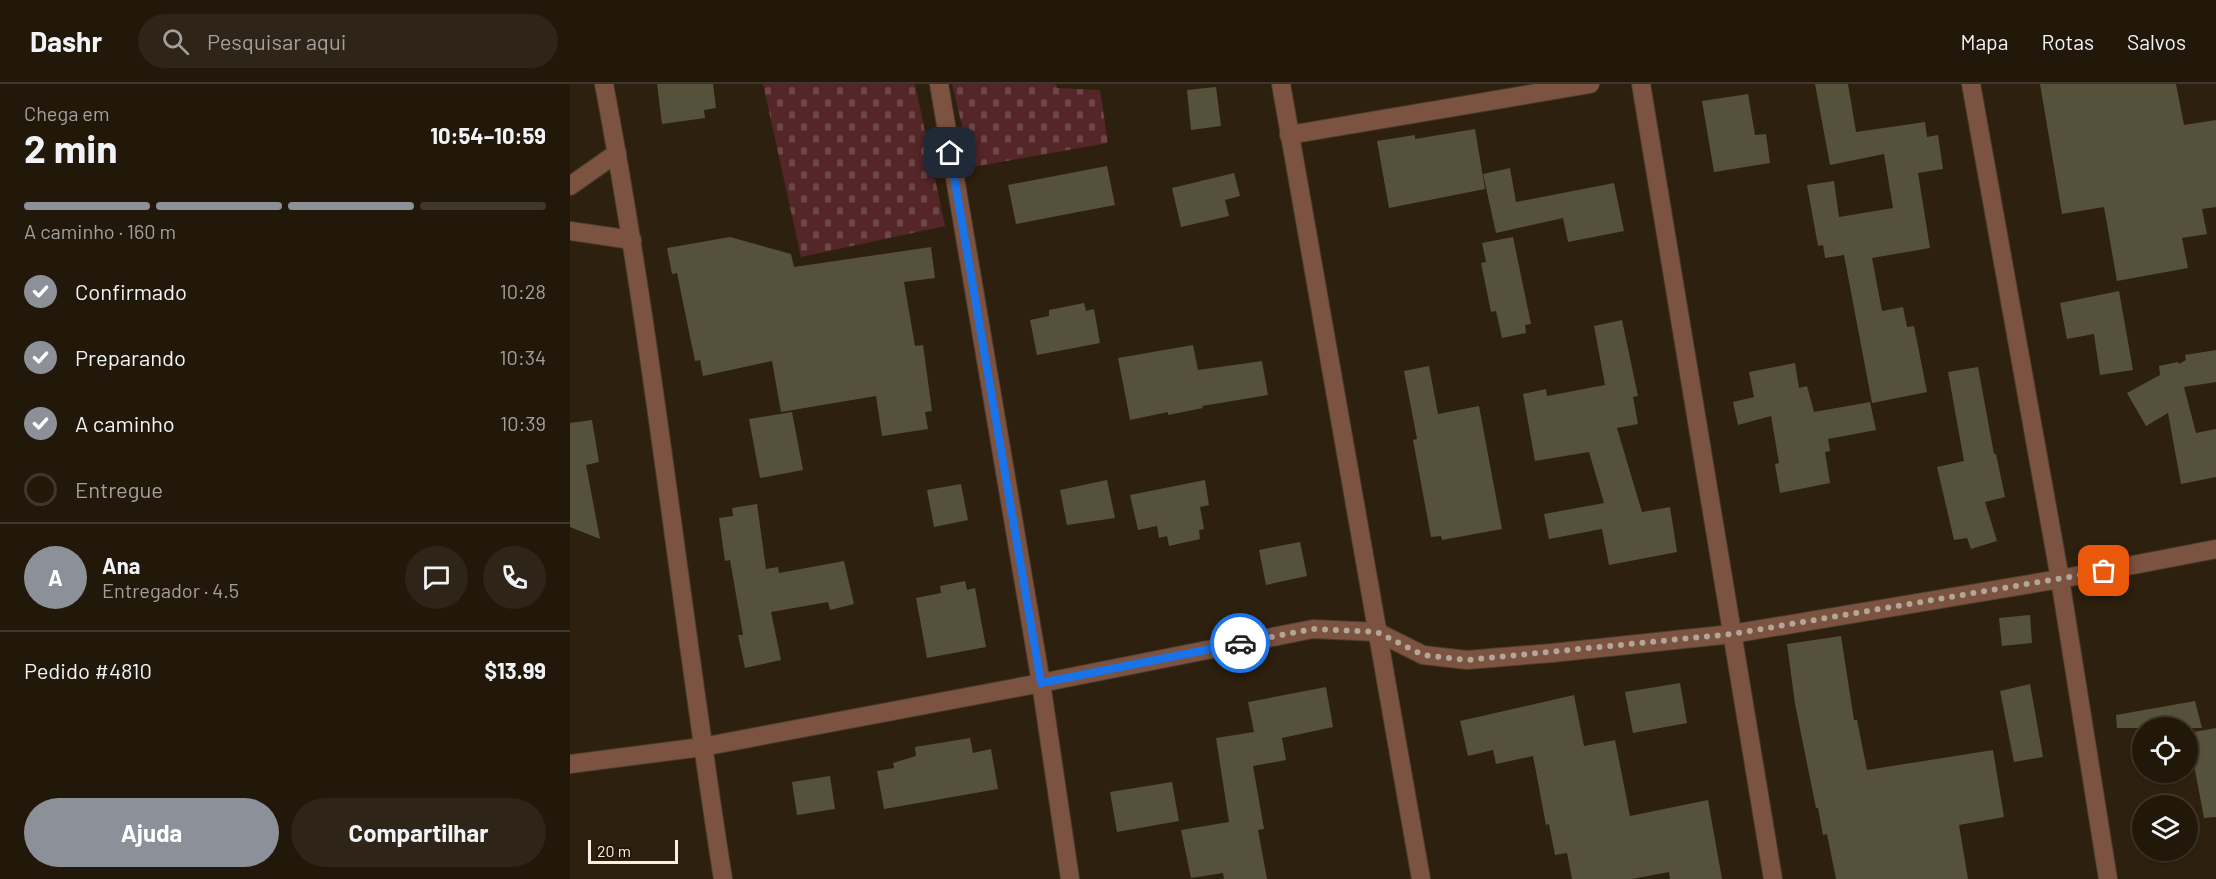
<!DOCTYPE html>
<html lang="pt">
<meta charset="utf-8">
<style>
:root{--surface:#22180a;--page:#2e2518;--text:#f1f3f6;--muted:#a2a09c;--line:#3f372b;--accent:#8c9099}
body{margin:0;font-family:Barlow,sans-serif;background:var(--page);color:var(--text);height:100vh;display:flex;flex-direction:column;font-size:22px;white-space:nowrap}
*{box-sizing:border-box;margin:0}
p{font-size:20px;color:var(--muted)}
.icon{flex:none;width:33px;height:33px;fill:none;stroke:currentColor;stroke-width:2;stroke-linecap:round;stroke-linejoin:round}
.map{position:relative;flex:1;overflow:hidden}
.side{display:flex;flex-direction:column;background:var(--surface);width:570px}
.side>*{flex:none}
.buttons{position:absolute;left:1562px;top:633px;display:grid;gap:12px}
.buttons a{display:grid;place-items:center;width:66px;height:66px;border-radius:50%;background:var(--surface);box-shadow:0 2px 4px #0004,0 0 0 2px var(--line);font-size:30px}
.scale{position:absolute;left:18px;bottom:15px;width:90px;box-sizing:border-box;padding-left:6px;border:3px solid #f8eee3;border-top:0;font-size:16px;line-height:21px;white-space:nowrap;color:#f8eee3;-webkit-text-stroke:4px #241605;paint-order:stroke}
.pin{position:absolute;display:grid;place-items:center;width:51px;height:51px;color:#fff;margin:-26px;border-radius:12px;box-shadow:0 3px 9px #0006}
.courier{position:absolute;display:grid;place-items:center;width:60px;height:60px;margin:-30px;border:4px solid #1a73e8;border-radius:50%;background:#fff;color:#222;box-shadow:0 2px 8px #0007}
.summary em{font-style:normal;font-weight:700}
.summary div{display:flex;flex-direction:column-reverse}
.summary{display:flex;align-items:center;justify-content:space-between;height:102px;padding:0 24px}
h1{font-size:39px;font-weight:700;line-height:45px}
.bar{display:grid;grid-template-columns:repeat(4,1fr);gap:9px 6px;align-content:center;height:72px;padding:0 24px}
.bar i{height:8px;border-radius:4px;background:var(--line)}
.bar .selected{background:var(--accent)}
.bar p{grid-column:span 4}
.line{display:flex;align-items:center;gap:15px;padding:0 24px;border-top:2px solid var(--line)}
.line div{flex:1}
.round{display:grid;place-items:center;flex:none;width:63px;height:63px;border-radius:32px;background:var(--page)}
ol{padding:0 24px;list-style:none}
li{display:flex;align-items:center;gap:18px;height:66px}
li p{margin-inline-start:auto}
li .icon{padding:6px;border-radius:50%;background:var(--accent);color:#fff;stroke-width:4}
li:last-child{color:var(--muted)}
li i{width:33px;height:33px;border:3px solid var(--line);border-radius:50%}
.cta{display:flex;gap:12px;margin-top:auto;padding:12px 24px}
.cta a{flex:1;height:69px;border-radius:36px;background:var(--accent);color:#fff;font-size:24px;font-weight:700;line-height:69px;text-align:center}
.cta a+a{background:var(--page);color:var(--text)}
header{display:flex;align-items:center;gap:36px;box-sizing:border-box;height:84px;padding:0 30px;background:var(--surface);border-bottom:2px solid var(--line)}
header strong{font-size:28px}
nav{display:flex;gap:33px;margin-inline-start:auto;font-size:21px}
.search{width:420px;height:54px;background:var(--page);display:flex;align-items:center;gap:15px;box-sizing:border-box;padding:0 21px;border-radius:33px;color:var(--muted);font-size:22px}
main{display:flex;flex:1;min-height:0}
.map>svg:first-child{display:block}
</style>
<header>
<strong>Dashr</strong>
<div class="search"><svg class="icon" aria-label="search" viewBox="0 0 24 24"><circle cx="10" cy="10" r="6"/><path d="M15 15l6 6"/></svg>Pesquisar aqui</div>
<nav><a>Mapa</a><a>Rotas</a><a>Salvos</a></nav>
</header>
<main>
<section class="side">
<div class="summary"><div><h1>2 min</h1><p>Chega em</p></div><em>10:54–10:59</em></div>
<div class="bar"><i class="selected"></i><i class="selected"></i><i class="selected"></i><i></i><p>A caminho · 160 m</p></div>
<ol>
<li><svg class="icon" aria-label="check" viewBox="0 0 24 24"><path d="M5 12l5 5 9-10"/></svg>Confirmado<p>10:28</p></li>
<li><svg class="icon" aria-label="check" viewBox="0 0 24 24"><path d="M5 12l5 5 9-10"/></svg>Preparando<p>10:34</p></li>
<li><svg class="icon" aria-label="check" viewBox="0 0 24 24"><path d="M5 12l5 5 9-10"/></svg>A caminho<p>10:39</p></li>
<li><i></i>Entregue</li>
</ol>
<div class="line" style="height:108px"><b class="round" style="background:var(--accent);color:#fff">A</b><div><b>Ana</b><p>Entregador · 4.5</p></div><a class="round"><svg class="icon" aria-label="chat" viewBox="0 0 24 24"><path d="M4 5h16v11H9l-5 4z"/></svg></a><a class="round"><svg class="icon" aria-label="phone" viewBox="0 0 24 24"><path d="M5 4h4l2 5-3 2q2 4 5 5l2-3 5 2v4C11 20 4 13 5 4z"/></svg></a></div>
<div class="line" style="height:78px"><div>Pedido #4810</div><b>$13.99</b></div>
<div class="cta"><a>Ajuda</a><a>Compartilhar</a></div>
</section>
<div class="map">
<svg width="1646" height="795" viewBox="0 0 1646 795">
<defs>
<pattern id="cemetery-stones" width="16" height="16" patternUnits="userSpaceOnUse" patternTransform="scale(1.5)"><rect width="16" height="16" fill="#542628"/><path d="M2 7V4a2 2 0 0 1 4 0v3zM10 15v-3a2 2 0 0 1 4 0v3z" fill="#6d4647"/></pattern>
</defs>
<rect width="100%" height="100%" fill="#2e200e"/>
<g fill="url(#cemetery-stones)">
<polygon points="193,0 345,0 375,142 231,173"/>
<polygon points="382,0 486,0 487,4 530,6 538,59 402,83"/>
</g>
<g fill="#56513a">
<polygon points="87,0 143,0 146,24 134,26 135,34 92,40"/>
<polygon points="1245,0 1278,0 1286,48 1355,38 1357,53 1368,51 1373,85 1348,89 1360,164 1302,174 1312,227 1333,223 1337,243 1344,242 1357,308 1302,319 1274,171 1255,174 1253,161 1248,162 1237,101 1264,97 1269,133 1323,124 1314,70 1260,81"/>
<polygon points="1470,0 1606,0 1614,41 1646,36 1646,123 1632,125 1637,150 1612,154 1618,184 1547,197 1534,123 1492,130"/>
<polygon points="646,3 651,42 621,46 617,6"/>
<polygon points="1178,10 1185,51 1196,50 1200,79 1144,88 1132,17"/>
<polygon points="905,45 915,105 819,124 807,57 845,51 845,55"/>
<polygon points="537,82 545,121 446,140 438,101"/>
<polygon points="940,84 946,118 1044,99 1054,147 998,158 993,134 926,149 913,90"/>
<polygon points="664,89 670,112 655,116 659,132 611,143 602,104"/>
<polygon points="160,153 221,170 224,183 361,163 365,194 334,198 345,262 353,261 362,327 355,328 358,345 312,352 306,312 211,328 202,277 133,292 130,276 125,277 107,189 102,190 97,164"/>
<polygon points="943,153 961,240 955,241 956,249 932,254 926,227 921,228 911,179 916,178 912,159"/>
<polygon points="1549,207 1563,286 1530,291 1524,250 1497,255 1490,219"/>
<polygon points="514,219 516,227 524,225 530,259 467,271 460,236 479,232 479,226"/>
<polygon points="1052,236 1068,312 1063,313 1068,340 1047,344 1072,428 1100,423 1107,468 1039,481 1032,445 979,455 974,430 1034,419 1019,368 965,377 953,310 976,305 977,312 1035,301 1024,242"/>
<polygon points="623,261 628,286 692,277 698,311 632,322 633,324 598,331 598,328 560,336 548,274"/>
<polygon points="1646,266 1646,298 1614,303 1626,349 1646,345 1646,393 1611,400 1598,329 1576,342 1557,309 1590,291 1589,282 1608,278 1609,280 1616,276 1615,271"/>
<polygon points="1225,279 1229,304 1237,302 1244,328 1300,318 1306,346 1258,355 1260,367 1255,368 1260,399 1210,409 1205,380 1209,379 1201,332 1168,341 1163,318 1184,313 1179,288"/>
<polygon points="859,282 868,330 909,322 932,445 872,456 871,452 861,453 843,356 847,355 834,287"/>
<polygon points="1408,283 1424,370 1426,370 1435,413 1415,418 1427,457 1401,465 1397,454 1384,456 1367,383 1394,377 1378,288"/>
<polygon points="222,328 233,386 190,394 179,335"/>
<polygon points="22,336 29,378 16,381 30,455 0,443 0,339"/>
<polygon points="537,396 545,434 497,441 490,406"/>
<polygon points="635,396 639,421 630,423 634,445 629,446 630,455 599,462 597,452 589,454 587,442 568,446 560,411"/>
<polygon points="391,400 398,436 364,443 357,406"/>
<polygon points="187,420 196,485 208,483 209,489 274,477 284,520 260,526 258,518 201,528 211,576 175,584 168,551 173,551 160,476 155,477 149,434 163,432 162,424"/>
<polygon points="730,458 737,492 696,501 689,466"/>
<polygon points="395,497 397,506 405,504 416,563 357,574 346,514 371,509 370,502"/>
<polygon points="1460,531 1462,559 1432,562 1429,534"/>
<polygon points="1271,552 1284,636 1287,636 1297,686 1423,666 1434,733 1389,741 1398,795 1266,795 1257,750 1253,751 1248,724 1246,724 1225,620 1217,560"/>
<polygon points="1110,599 1117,639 1063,649 1055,608"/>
<polygon points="1460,600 1473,673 1444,678 1430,607"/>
<polygon points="756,603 763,643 712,654 716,676 683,682 694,745 688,746 697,795 654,795 653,789 621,794 611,746 659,738 646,654 684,648 678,618"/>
<polygon points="1004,611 1014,662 1045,656 1060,732 1138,716 1152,795 1100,795 1099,788 1062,795 1002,795 997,769 985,771 979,740 976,741 963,672 926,680 923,666 898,672 890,637"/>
<polygon points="1625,617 1632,644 1547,644 1546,631"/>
<polygon points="1646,644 1646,733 1634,734 1618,649"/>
<polygon points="400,654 403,669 421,665 428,705 314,725 307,687 324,684 323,679 346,672 345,663"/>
<polygon points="260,692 265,725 227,731 222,698"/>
<polygon points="602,698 609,737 547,748 540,708"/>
<polygon points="1578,766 1613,766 1614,771 1580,776"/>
</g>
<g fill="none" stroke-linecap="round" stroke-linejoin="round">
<g stroke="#4a3d2c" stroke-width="20">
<g id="street">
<path d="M34,0c50,263 77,530 119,795"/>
<polyline points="369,0 471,599 500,795"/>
<polyline points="711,0 851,795"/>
<polyline points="1071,0 1203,795"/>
<polyline points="1401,0 1490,495 1538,795"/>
<polyline points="719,51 1020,0"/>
<polyline points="0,102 47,69"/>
<polyline points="0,147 62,156"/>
<polyline points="0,680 132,663 471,599 743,545 807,548 853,571 897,576 982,569 1162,550 1490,495 1646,465"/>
</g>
</g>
<use href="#street" stroke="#7c5240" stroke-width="18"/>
</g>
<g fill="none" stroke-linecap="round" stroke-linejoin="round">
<polyline stroke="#b1a698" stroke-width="6" stroke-dasharray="0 10.8" points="670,559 743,545 807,548 853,571 897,576 1162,550 1534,487"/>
<polyline stroke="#1a73e8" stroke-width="8" points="380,69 471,599 670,559"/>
</g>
</svg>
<div class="buttons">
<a><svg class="icon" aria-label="locate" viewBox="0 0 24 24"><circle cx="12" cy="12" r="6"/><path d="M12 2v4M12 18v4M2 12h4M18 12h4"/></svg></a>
<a><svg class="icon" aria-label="layers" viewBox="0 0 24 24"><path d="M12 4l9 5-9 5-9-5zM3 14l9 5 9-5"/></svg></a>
</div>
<div class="scale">20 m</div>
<div class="pin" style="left:1534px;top:487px;background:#ea580c"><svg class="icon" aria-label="bag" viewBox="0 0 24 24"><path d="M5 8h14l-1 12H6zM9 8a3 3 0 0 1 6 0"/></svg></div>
<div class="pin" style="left:380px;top:69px;background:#1f2937"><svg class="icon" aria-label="home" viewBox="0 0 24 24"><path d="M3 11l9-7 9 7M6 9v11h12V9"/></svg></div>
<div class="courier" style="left:670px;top:559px"><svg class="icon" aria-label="car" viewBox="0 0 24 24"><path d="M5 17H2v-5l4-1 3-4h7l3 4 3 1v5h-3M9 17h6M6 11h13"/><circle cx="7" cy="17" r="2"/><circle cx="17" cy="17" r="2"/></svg></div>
</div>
</main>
